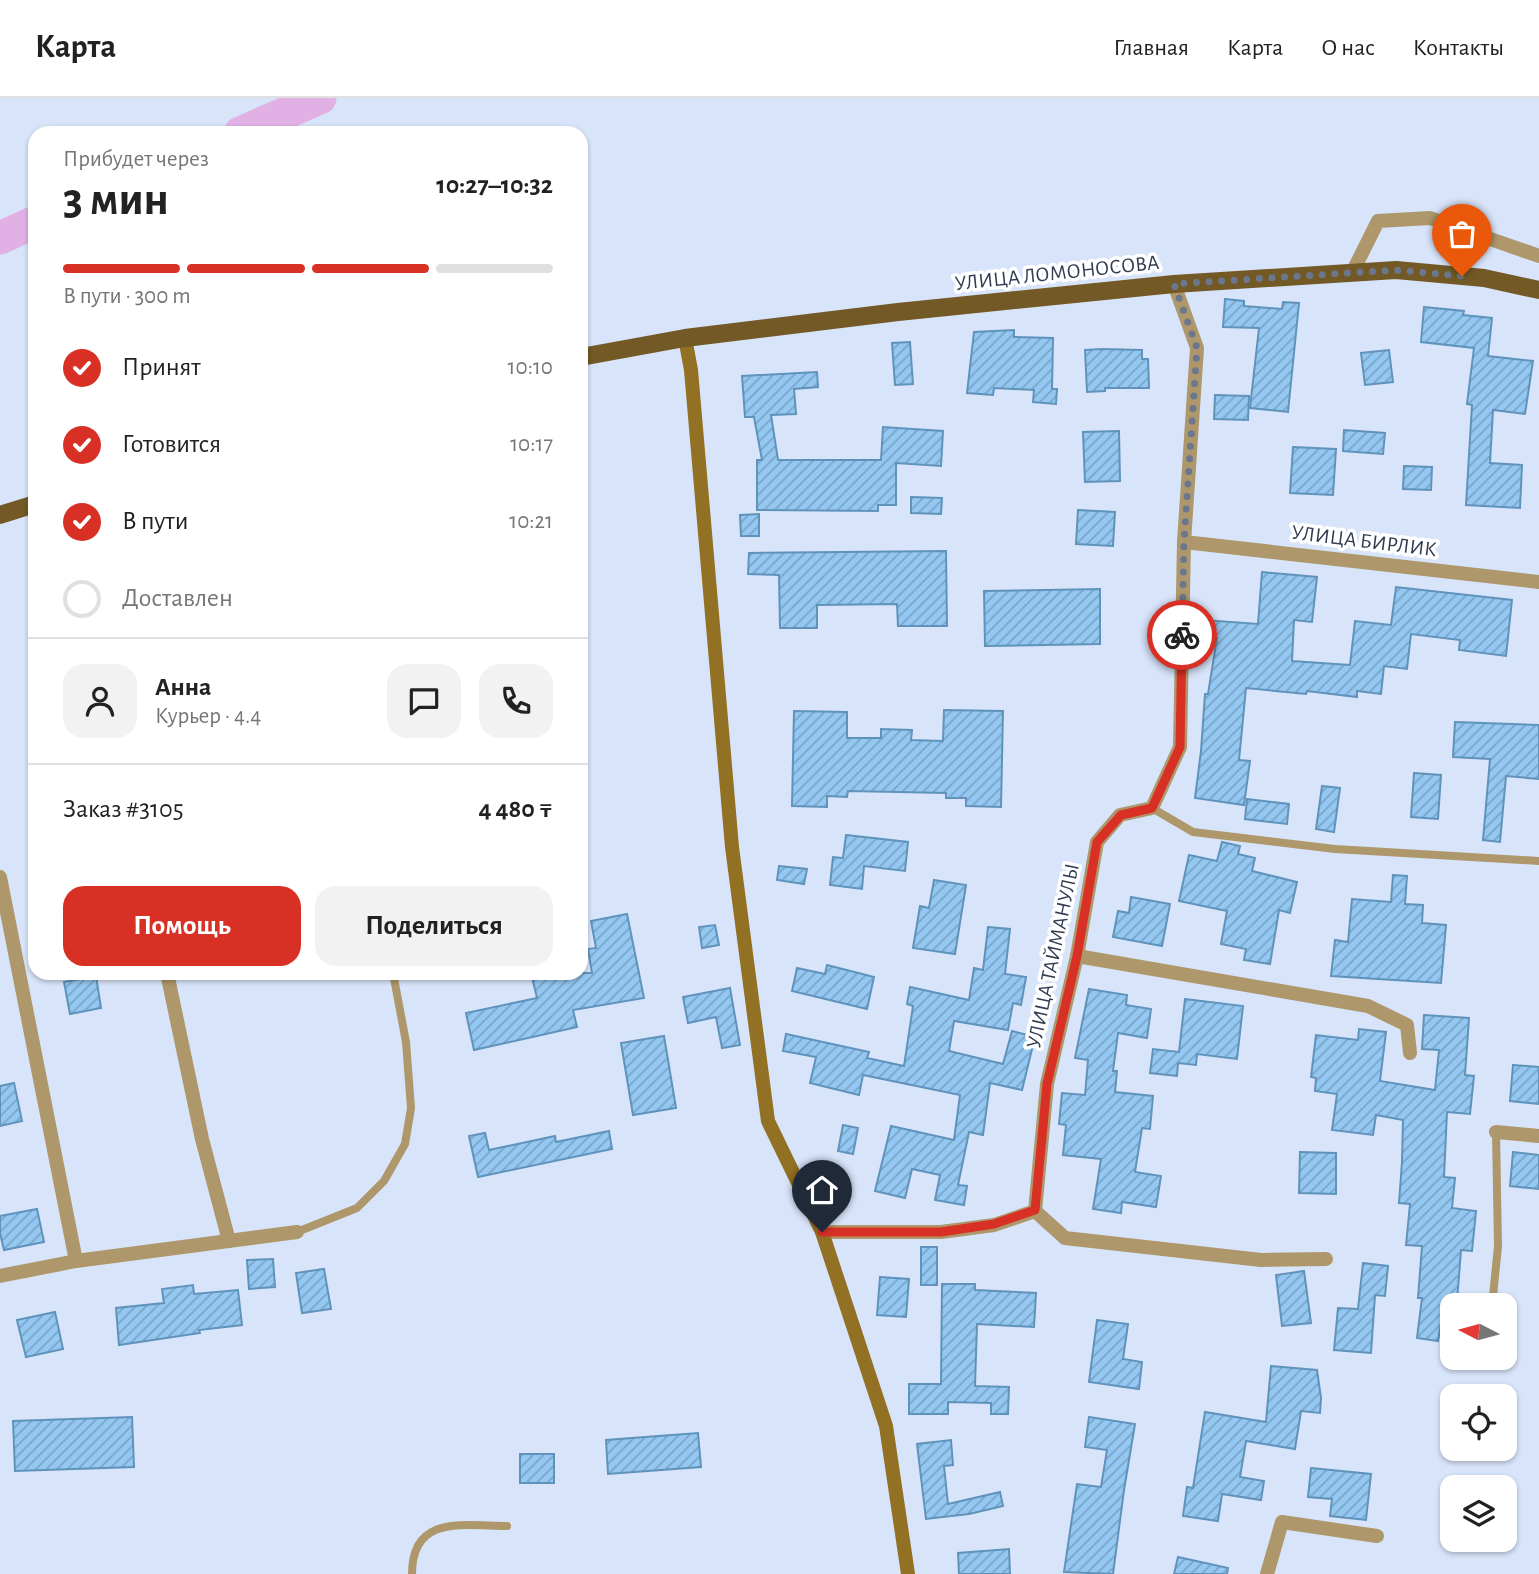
<!DOCTYPE html>
<html lang="ru">
<meta charset="utf-8">
<style>
:root{--surface:#fff;--page:#f2f2f2;--text:#222;--muted:#767676;--line:#e0e0e0;--accent:#d93025}
body{margin:0;font-family:"Alegreya Sans",sans-serif;background:var(--page);color:var(--text);height:100vh;display:flex;flex-direction:column;font-size:26px;white-space:nowrap}
*{box-sizing:border-box;margin:0}
p{font-size:23px;color:var(--muted)}
.icon{flex:none;width:38px;height:38px;fill:none;stroke:currentColor;stroke-width:2;stroke-linecap:round;stroke-linejoin:round}
.map{position:relative;flex:1;overflow:hidden}
.drawer{position:absolute;left:28px;top:28px;width:560px;height:854px;display:flex;flex-direction:column;background:var(--surface);border-radius:21px;box-shadow:0 2px 5px #0004}
.drawer>*{flex:none}
.needle{width:46px;rotate:276deg}
.buttons{position:absolute;left:1440px;top:1195px;display:grid;gap:14px}
.buttons a{display:grid;place-items:center;width:77px;height:77px;border-radius:14px;background:var(--surface);box-shadow:0 2px 5px #0004;font-size:35px}
.pin{position:absolute;display:grid;place-items:center;width:60px;height:60px;color:#fff;margin:-72px -30px;border-radius:50% 50% 50% 0;rotate:-45deg;box-shadow:0 0 7px #0007}
.pin .icon{rotate:45deg}
.courier{position:absolute;display:grid;place-items:center;width:70px;height:70px;margin:-35px;border:5px solid #d93025;border-radius:50%;background:#fff;color:#222;box-shadow:0 2px 9px #0007}
.overview em{font-style:normal;font-weight:700}
.overview div{display:flex;flex-direction:column-reverse}
.overview{display:flex;align-items:center;justify-content:space-between;height:119px;padding:0 35px}
h1{font-size:46px;font-weight:700;line-height:52px}
.bar{display:grid;grid-template-columns:repeat(4,1fr);gap:10px 7px;align-content:center;height:84px;padding:0 35px}
.bar i{height:9px;border-radius:5px;background:var(--line)}
.bar .selected{background:var(--accent)}
.bar p{grid-column:span 4}
.line{display:flex;align-items:center;gap:18px;padding:0 35px;border-top:2px solid var(--line)}
.line div{flex:1}
.round{display:grid;place-items:center;flex:none;width:74px;height:74px;border-radius:21px;background:var(--page)}
ol{padding:0 35px;list-style:none}
li{display:flex;align-items:center;gap:21px;height:77px}
li p{margin-inline-start:auto}
li .icon{padding:7px;border-radius:50%;background:var(--accent);color:#fff;stroke-width:4}
li:last-child{color:var(--muted)}
li i{width:38px;height:38px;border:4px solid var(--line);border-radius:50%}
.action{display:flex;gap:14px;margin-top:auto;padding:14px 35px}
.action a{flex:1;height:80px;border-radius:21px;background:var(--accent);color:#fff;font-size:28px;font-weight:700;line-height:80px;text-align:center}
.action a+a{background:var(--page);color:var(--text)}
header{display:flex;align-items:center;gap:42px;box-sizing:border-box;height:98px;padding:0 35px;background:var(--surface);border-bottom:2px solid var(--line)}
header strong{font-size:33px}
nav{display:flex;gap:38px;margin-inline-start:auto;font-size:24px}
.map>svg:first-child{display:block}
</style>
<header>
<strong>Карта</strong>
<nav><a>Главная</a><a>Карта</a><a>О нас</a><a>Контакты</a></nav>
</header>
<div class="map">
<svg width="1539" height="1476" viewBox="0 0 1539 1476">
<defs>
<pattern id="building-hatch" width="6" height="6" patternUnits="userSpaceOnUse" patternTransform="scale(1.75)"><rect width="6" height="6" fill="#94c8f2"/><path d="M-1 1l2-2M0 6l6-6M5 7l2-2" fill="none" stroke="#79a4c6"/></pattern>
</defs>
<rect width="100%" height="100%" fill="#d8e4fa"/>
<g fill="none" stroke-linecap="round" stroke-linejoin="round">
<g stroke="#e1b1e5" stroke-width="33">
<polyline points="240,35 320,0"/>
<polyline points="0,140 35,124"/>
</g>
</g>
<g fill="url(#building-hatch)" stroke="#6093bb" stroke-width="2">
<polygon points="1225,201 1244,203 1244,208 1282,211 1283,204 1299,205 1288,314 1250,310 1259,230 1223,229"/>
<polygon points="1424,209 1464,213 1463,217 1492,220 1488,258 1533,263 1525,316 1493,312 1490,365 1522,367 1520,410 1466,407 1472,307 1467,306 1474,250 1421,244"/>
<polygon points="1014,232 1014,239 1053,240 1052,291 1057,291 1056,306 1033,304 1034,292 994,290 993,297 967,295 974,234"/>
<polygon points="910,244 913,286 895,287 892,245"/>
<polygon points="1102,251 1142,252 1142,261 1148,261 1149,290 1105,290 1105,293 1087,294 1085,252"/>
<polygon points="1389,252 1393,284 1365,287 1361,255"/>
<polygon points="817,274 818,289 794,291 796,316 771,317 778,362 881,362 883,329 943,333 941,368 896,365 896,407 878,407 878,413 757,412 757,362 762,362 754,319 745,319 742,278"/>
<polygon points="1215,297 1249,298 1248,322 1214,321"/>
<polygon points="1344,332 1385,335 1383,356 1343,353"/>
<polygon points="1119,333 1120,383 1085,384 1083,334"/>
<polygon points="1293,349 1336,351 1333,397 1290,395"/>
<polygon points="1404,368 1432,369 1431,392 1403,391"/>
<polygon points="911,399 942,400 941,416 911,415"/>
<polygon points="1078,412 1115,414 1113,448 1076,446"/>
<polygon points="759,416 759,438 741,438 740,417"/>
<polygon points="946,453 947,528 898,528 897,506 817,507 817,530 780,530 779,477 748,476 749,455"/>
<polygon points="1262,474 1317,479 1312,524 1294,522 1292,563 1350,567 1355,523 1391,527 1396,489 1512,502 1506,558 1459,552 1460,542 1411,536 1407,571 1384,568 1381,596 1357,593 1357,599 1307,593 1306,596 1246,590 1239,662 1250,663 1244,707 1195,700 1201,653 1205,596 1208,596 1217,540 1202,539 1204,522 1258,526"/>
<polygon points="1100,491 1100,546 985,548 984,493"/>
<polygon points="944,612 1003,613 1001,709 966,708 966,700 946,700 946,695 848,693 847,699 827,698 827,709 792,708 794,613 847,614 847,640 881,640 881,631 912,632 911,642 943,643"/>
<polygon points="1455,624 1539,627 1539,681 1506,678 1500,744 1483,742 1490,661 1453,659"/>
<polygon points="1414,675 1441,677 1438,721 1411,719"/>
<polygon points="1322,688 1340,690 1334,734 1316,731"/>
<polygon points="1247,701 1289,706 1287,726 1245,721"/>
<polygon points="846,737 908,744 905,773 864,768 862,791 830,787 833,759 843,760"/>
<polygon points="1222,744 1240,748 1238,756 1255,760 1252,773 1297,784 1290,815 1279,812 1270,866 1244,862 1246,851 1221,846 1227,813 1179,803 1189,757 1217,763"/>
<polygon points="779,768 807,771 804,786 777,782"/>
<polygon points="1393,777 1407,778 1405,806 1423,807 1422,825 1446,827 1441,885 1331,878 1335,842 1348,844 1352,801 1391,804"/>
<polygon points="934,782 966,787 955,856 913,850 920,808 929,810"/>
<polygon points="1131,799 1170,806 1162,848 1113,839 1118,813 1129,815"/>
<polygon points="627,816 644,900 573,912 577,929 474,952 466,915 537,900 531,875 592,875 588,851 596,850 591,823"/>
<polygon points="715,827 719,847 702,850 699,829"/>
<polygon points="988,829 1010,831 1005,876 1026,879 1021,907 1013,905 1008,932 954,923 949,953 1003,966 1012,933 1035,939 1022,992 990,985 983,1037 969,1034 958,1087 967,1088 964,1107 935,1102 940,1077 912,1071 905,1100 875,1093 891,1028 954,1042 960,997 863,977 859,997 810,985 816,959 783,953 786,936 869,954 867,960 904,968 913,908 907,906 910,889 969,902 974,870 983,872"/>
<polygon points="827,867 874,879 867,911 792,893 797,870 825,876"/>
<polygon points="96,878 101,910 70,916 64,884"/>
<polygon points="730,890 740,947 722,950 716,919 688,925 683,899"/>
<polygon points="1089,891 1127,897 1126,907 1151,911 1147,940 1118,935 1113,973 1117,973 1115,994 1153,998 1150,1031 1142,1030 1135,1074 1161,1078 1156,1109 1122,1104 1121,1115 1093,1111 1101,1061 1063,1057 1066,1027 1059,1026 1062,995 1085,997 1088,962 1075,960"/>
<polygon points="1185,901 1243,908 1237,961 1197,956 1196,967 1178,965 1177,978 1150,975 1153,951 1179,954"/>
<polygon points="1424,917 1469,920 1465,977 1474,978 1470,1016 1447,1014 1444,1079 1455,1080 1452,1110 1476,1113 1472,1153 1461,1152 1457,1203 1445,1202 1438,1243 1417,1240 1422,1200 1418,1200 1422,1148 1406,1147 1410,1106 1399,1105 1402,1064 1403,1022 1376,1017 1373,1037 1332,1032 1337,996 1315,993 1316,980 1311,979 1316,937 1358,942 1359,931 1386,934 1380,983 1435,992 1439,952 1422,951"/>
<polygon points="664,938 676,1010 633,1017 621,945"/>
<polygon points="1513,967 1539,969 1539,1006 1510,1003"/>
<polygon points="14,985 22,1023 0,1028 0,988"/>
<polygon points="843,1027 858,1030 853,1056 838,1053"/>
<polygon points="609,1033 612,1051 478,1079 469,1038 485,1035 489,1052 555,1038 556,1044"/>
<polygon points="1300,1054 1336,1055 1336,1096 1299,1095"/>
<polygon points="1513,1054 1539,1057 1539,1091 1510,1088"/>
<polygon points="37,1111 44,1144 4,1152 0,1135 0,1118"/>
<rect x="921" y="1149" width="16" height="38"/>
<polygon points="273,1161 275,1189 249,1191 247,1162"/>
<polygon points="1363,1165 1388,1168 1385,1198 1375,1197 1371,1255 1334,1252 1338,1210 1358,1211"/>
<polygon points="324,1171 331,1211 302,1215 296,1175"/>
<polygon points="1304,1173 1311,1225 1282,1228 1276,1177"/>
<polygon points="880,1179 909,1181 906,1219 877,1217"/>
<polygon points="942,1186 975,1186 975,1192 1036,1195 1034,1229 977,1226 975,1288 1009,1289 1008,1316 991,1316 991,1305 948,1304 948,1316 909,1316 909,1286 941,1286"/>
<polygon points="193,1187 194,1196 238,1192 242,1227 199,1232 200,1235 119,1247 116,1210 164,1205 162,1191"/>
<polygon points="55,1214 63,1251 26,1259 17,1222"/>
<polygon points="1097,1222 1128,1226 1123,1261 1142,1264 1139,1291 1089,1284"/>
<polygon points="1271,1268 1317,1272 1321,1300 1320,1315 1301,1313 1295,1351 1246,1343 1240,1379 1264,1383 1261,1402 1222,1396 1218,1423 1183,1418 1187,1389 1193,1390 1205,1314 1266,1324"/>
<polygon points="132,1319 134,1369 15,1373 13,1323"/>
<polygon points="1089,1319 1135,1326 1124,1392 1113,1476 1064,1474 1077,1386 1101,1389 1107,1352 1085,1349"/>
<polygon points="698,1335 701,1369 608,1376 606,1342"/>
<polygon points="951,1342 953,1367 944,1368 948,1406 1000,1394 1003,1408 969,1416 926,1421 917,1346"/>
<rect x="520" y="1356" width="34" height="29"/>
<polygon points="1311,1370 1371,1376 1366,1422 1330,1418 1332,1401 1308,1399"/>
<polygon points="1009,1451 1010,1476 959,1476 958,1455"/>
<polygon points="1178,1459 1228,1470 1227,1476 1174,1476"/>
</g>
<g fill="none" stroke-linecap="round" stroke-linejoin="round">
<g stroke="#ae976a" stroke-width="8">
<polyline points="1152,710 1193,734 1335,751 1539,763"/>
<polyline points="297,1134 357,1110 384,1083 405,1046 411,1010 406,944 393,875"/>
<polyline points="1492,1208 1498,1148 1496,1034"/>
<path d="M412,1476c0,-60 52,-48 95,-48"/>
</g>
<g stroke="#ae976a" stroke-width="14">
<polyline points="1352,175 1378,123 1430,120 1539,158"/>
<polyline points="1184,444 1539,484"/>
<polyline points="0,779 76,1163 297,1134"/>
<polyline points="1077,858 1368,908 1407,927 1410,955"/>
<polyline points="167,875 202,1041 229,1143"/>
<polyline points="1496,1034 1539,1038"/>
<polyline points="1035,1113 1065,1140 1261,1162 1326,1161"/>
<polyline points="822,1134 941,1134 994,1127 1035,1113 1047,986 1077,858 1097,744 1120,717 1152,710 1180,649 1184,444 1197,250 1174,186"/>
<polyline points="0,1178 76,1163"/>
<polyline points="1267,1476 1282,1424 1377,1438"/>
</g>
<polyline stroke="#927024" stroke-width="14" points="685,240 691,272 732,749 768,1023 822,1134 886,1328 908,1476"/>
<g stroke="#725926" stroke-width="18">
<polyline points="581,259 685,240 898,214 1174,186 1396,172 1484,180 1539,192"/>
<polyline points="0,417 35,406"/>
</g>
</g>
<g fill="none" stroke-linecap="round" stroke-linejoin="round">
<polyline stroke="#6b778c" stroke-width="7" stroke-dasharray="0 12.6" points="1182,537 1184,444 1197,250 1174,186 1396,172 1462,178"/>
<polyline stroke="#d93025" stroke-width="9" points="822,1134 941,1134 994,1126 1035,1112 1047,986 1077,858 1097,744 1121,717 1152,710 1180,649 1182,537"/>
</g>
<g text-anchor="middle" dominant-baseline="central" stroke-width="7" stroke-linejoin="round" paint-order="stroke">
<g font-size="21" fill="#313c51" stroke="#fff">
<text transform="translate(1057 175) rotate(-6)">УЛИЦА ЛОМОНОСОВА</text>
<text transform="translate(1364 443) rotate(7)">УЛИЦА БИРЛИК</text>
<text transform="translate(1053 858) rotate(-78)">УЛИЦА ТАЙМАНУЛЫ</text>
</g>
</g>
</svg>
<div class="buttons">
<a><svg class="needle" viewBox="-14 -14 28 28"><path d="M0-13l5 13h-10z" fill="#e53935"/><path d="M0 13l5-13h-10z" fill="#767676"/></svg></a>
<a><svg class="icon" aria-label="locate" viewBox="0 0 24 24"><circle cx="12" cy="12" r="6"/><path d="M12 2v4M12 18v4M2 12h4M18 12h4"/></svg></a>
<a><svg class="icon" aria-label="layers" viewBox="0 0 24 24"><path d="M12 4l9 5-9 5-9-5zM3 14l9 5 9-5"/></svg></a>
</div>
<div class="pin" style="left:1462px;top:178px;background:#ea580c"><svg class="icon" aria-label="bag" viewBox="0 0 24 24"><path d="M5 8h14l-1 12H6zM9 8a3 3 0 0 1 6 0"/></svg></div>
<div class="pin" style="left:822px;top:1134px;background:#1f2937"><svg class="icon" aria-label="home" viewBox="0 0 24 24"><path d="M3 11l9-7 9 7M6 9v11h12V9"/></svg></div>
<div class="courier" style="left:1182px;top:537px"><svg class="icon" aria-label="bike" viewBox="0 0 24 24"><circle cx="6" cy="16" r="4"/><circle cx="18" cy="16" r="4"/><path d="M6 16l4-8h5l3 8M10 8l3 8H6M13 5h3"/></svg></div>
<section class="drawer">
<div class="overview"><div><h1>3 мин</h1><p>Прибудет через</p></div><em>10:27–10:32</em></div>
<div class="bar"><i class="selected"></i><i class="selected"></i><i class="selected"></i><i></i><p>В пути · 300 m</p></div>
<ol>
<li><svg class="icon" aria-label="check" viewBox="0 0 24 24"><path d="M5 12l5 5 9-10"/></svg>Принят<p>10:10</p></li>
<li><svg class="icon" aria-label="check" viewBox="0 0 24 24"><path d="M5 12l5 5 9-10"/></svg>Готовится<p>10:17</p></li>
<li><svg class="icon" aria-label="check" viewBox="0 0 24 24"><path d="M5 12l5 5 9-10"/></svg>В пути<p>10:21</p></li>
<li><i></i>Доставлен</li>
</ol>
<div class="line" style="height:126px"><a class="round"><svg class="icon" aria-label="person" viewBox="0 0 24 24"><circle cx="12" cy="8" r="4"/><path d="M4 21q1-7 8-7t8 7"/></svg></a><div><b>Анна</b><p>Курьер · 4.4</p></div><a class="round"><svg class="icon" aria-label="chat" viewBox="0 0 24 24"><path d="M4 5h16v11H9l-5 4z"/></svg></a><a class="round"><svg class="icon" aria-label="phone" viewBox="0 0 24 24"><path d="M5 4h4l2 5-3 2q2 4 5 5l2-3 5 2v4C11 20 4 13 5 4z"/></svg></a></div>
<div class="line" style="height:91px"><div>Заказ #3105</div><b>4 480 ₸</b></div>
<div class="action"><a>Помощь</a><a>Поделиться</a></div>
</section>
</div>
